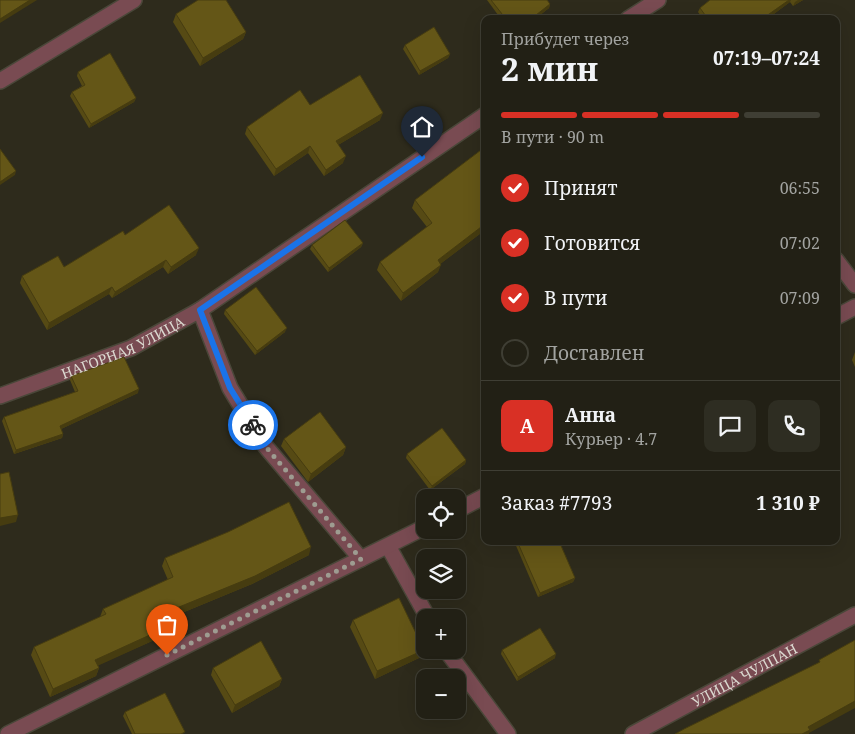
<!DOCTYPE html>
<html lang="ru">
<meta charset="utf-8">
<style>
:root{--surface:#222015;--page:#2e2d22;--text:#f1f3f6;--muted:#a2a3a0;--line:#3f3e34;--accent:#d93025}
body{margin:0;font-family:"Noto Serif",serif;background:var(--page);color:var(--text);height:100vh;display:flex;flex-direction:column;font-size:19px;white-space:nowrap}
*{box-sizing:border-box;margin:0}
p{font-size:16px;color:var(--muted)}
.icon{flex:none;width:28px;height:28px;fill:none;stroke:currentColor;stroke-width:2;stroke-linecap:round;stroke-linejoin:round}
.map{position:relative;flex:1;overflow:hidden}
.drawer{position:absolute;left:481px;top:15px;width:359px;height:530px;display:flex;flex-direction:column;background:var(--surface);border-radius:10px;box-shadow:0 5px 20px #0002,0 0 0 1px var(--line)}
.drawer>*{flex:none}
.tools{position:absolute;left:416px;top:489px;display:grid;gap:10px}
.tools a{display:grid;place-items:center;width:50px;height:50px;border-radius:10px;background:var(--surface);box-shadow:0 5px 20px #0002,0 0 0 1px var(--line);font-size:25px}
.pin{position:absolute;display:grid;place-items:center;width:42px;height:42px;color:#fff;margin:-51px -21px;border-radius:50% 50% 50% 0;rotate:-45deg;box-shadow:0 0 5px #0007}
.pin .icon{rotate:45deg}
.courier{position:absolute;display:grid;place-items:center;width:50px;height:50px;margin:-25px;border:4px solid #1a73e8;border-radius:50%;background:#fff;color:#222;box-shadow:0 1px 6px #0007}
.summary em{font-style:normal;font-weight:700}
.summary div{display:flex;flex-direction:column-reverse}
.summary{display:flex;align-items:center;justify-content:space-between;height:85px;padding:0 20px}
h1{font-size:32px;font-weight:700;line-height:38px}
.bar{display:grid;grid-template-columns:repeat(4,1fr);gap:8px 5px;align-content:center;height:60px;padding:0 20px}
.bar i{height:6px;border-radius:4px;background:var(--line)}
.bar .current{background:var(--accent)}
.bar p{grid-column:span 4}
.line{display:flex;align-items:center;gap:12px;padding:0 20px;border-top:1px solid var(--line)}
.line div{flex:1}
.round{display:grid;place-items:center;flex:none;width:52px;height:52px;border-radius:10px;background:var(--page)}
ol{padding:0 20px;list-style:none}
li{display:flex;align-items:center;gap:15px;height:55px}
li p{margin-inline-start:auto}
li .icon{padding:5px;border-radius:50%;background:var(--accent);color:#fff;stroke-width:4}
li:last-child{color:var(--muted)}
li i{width:28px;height:28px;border:2px solid var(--line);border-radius:50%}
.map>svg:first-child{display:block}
</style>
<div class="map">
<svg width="855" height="734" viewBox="0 0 855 734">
<rect width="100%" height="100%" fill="#2e2b1c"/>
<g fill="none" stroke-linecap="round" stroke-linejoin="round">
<g stroke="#4a4739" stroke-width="18">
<g id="minor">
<polyline points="628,19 658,0"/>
<polyline points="0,81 134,0"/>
<polyline points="836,260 855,285"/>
<polyline points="200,310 230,388 266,447 361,559"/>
<polyline points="836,317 855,307"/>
<path id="s1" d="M0,396l131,-48 69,-38 285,-195"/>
<polyline points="458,510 485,496"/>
<polyline points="388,546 428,618"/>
<polyline points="446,650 508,734"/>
<polyline points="8,734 425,527"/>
<path id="s2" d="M633,734l222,-119"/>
</g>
</g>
<use href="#minor" stroke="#794b52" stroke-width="15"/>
</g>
<g fill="#564a14">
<polygon points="487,0 547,0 550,4 549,8 535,19 501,19"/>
<polygon points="710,0 803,0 793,6 790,2 767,19 703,19 698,12 700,8"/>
<polygon points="176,14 246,32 243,39 200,66 173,22"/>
<polygon points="405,45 450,54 448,58 419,75 403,49"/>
<polygon points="78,72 136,98 134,102 89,128 70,96 72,92 82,86 77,76"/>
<polygon points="310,105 380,120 338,145 343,163 324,176 308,153 274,176 245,134 247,127"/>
<polygon points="485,126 485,134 483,132"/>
<polygon points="485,147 485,230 440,264 438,272 401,301 377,270 380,262 427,227 412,208 415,200"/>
<polygon points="125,235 196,255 168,274 163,267 112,298 109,294 47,330 20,283 22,276 64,267"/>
<polygon points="363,243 361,247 328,272 310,249 312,245"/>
<polygon points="225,310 285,332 255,355 224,314"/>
<polygon points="855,352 855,367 852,360"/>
<polygon points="71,376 138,393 61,429 63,434 62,438 14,454 2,421 4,417 75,392 70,380"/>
<polygon points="284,439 346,447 343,455 308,482 281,446"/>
<polygon points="407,454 466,460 465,464 430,490 406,458"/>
<polygon points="514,541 559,541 575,578 573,582 538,597"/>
<polygon points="309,555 252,584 160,622 161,637 98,665 99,668 96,676 50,697 31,655 34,647 100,617 103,609 168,580 162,566 165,558"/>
<polygon points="353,620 421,657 375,679 350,627"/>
<polygon points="502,650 555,658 517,681 501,654"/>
<polygon points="213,668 282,679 279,686 232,713 211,675"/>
<polygon points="125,712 184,734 132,734 123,716"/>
</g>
<g fill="#463c10">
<polygon points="30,0 37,0 0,23 0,19"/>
<polygon points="789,0 791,0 790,2 767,19 762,19"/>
<polygon points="798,0 803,0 793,6 795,2"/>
<polygon points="550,4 549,8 535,19 531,19"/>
<polygon points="246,32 243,39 200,66 203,58"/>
<polygon points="450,54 448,58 419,75 420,71"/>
<polygon points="136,98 134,102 89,128 91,124"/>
<polygon points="383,113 380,120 333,148 336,141"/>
<polygon points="310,146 308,153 274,176 276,169"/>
<polygon points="346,156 343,163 324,176 326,170"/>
<polygon points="16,171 15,175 0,185 0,182"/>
<polygon points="485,224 485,230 435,268 438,260"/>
<polygon points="363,243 361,247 328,272 329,268"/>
<polygon points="199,248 196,255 168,274 171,267"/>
<polygon points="166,260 163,267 112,298 115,292"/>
<polygon points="441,265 438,272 401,301 403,293"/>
<polygon points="112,287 109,294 47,330 49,323"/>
<polygon points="287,328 285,332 255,355 257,351"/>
<polygon points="139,389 138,393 59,430 60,426"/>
<polygon points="63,434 62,438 14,454 16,450"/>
<polygon points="346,447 343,455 308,482 311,474"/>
<polygon points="466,460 465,464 430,490 432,486"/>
<polygon points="18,515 16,522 0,526 0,518"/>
<polygon points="311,547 309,555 252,584 155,624 157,616"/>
<polygon points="575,578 573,582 538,597 540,593"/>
<polygon points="163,629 161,637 93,668 95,660"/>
<polygon points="424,650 421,657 375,679 377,671"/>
<polygon points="556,654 555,658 517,681 518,677"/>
<polygon points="99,668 96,676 50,697 53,689"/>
<polygon points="282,679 279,686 232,713 235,705"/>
<polygon points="855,701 855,708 809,733 809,734 802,734 808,727"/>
</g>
<g fill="#645617" stroke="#463c10">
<polygon points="0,0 30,0 0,19"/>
<polygon points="198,0 226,0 246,32 203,58 176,14"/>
<polygon points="491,0 547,0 550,4 531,19 506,19"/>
<polygon points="710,0 789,0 762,19 708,19 700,8"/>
<polygon points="434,27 450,54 420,71 405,45"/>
<polygon points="110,53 136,98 91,124 72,92 85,85 78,72"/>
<polygon points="360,75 383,113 336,141 346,156 326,170 310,146 276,169 247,127 300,90 310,105"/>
<polygon points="485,147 485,224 438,260 441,265 403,293 380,262 432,223 415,200"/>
<polygon points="0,149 16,171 0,182"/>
<polygon points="169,205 199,248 171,267 166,260 115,292 112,287 49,323 22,276 58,256 64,267 123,231 125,235"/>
<polygon points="345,220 363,243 329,268 312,245"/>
<polygon points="256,287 287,328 257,351 225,310"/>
<polygon points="124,357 139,389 60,426 63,434 16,450 4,417 78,391 71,376"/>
<polygon points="320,412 346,447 311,474 284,439"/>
<polygon points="442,428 466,460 432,486 407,454"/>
<polygon points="9,472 18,515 0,518 0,474"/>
<polygon points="289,502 311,547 255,576 157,616 163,629 95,660 99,668 53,689 34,647 106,614 103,609 173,577 165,558 228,532"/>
<polygon points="517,541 559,541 575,578 540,593"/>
<polygon points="399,598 424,650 377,671 353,620"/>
<polygon points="540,628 556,654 518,677 502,650"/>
<polygon points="855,640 855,701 808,727 810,730 802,734 675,734 684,729 820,662 819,660"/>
<polygon points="261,641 282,679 235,705 213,668"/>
<polygon points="165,693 185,732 181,734 135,734 125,712"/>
</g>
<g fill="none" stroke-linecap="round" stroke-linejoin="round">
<polyline stroke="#9e9c91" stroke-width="5" stroke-dasharray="0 9" points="167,655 361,559 266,447 253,425"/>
<polyline stroke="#1a73e8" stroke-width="6" points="253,425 230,388 200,310 422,157"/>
</g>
<g text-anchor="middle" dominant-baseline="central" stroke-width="5" stroke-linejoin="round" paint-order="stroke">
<g font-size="14" fill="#dbd9d0" stroke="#2e2b1c">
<text stroke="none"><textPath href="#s1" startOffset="132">НАГОРНАЯ УЛИЦА</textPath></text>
<text stroke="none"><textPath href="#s2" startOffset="126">УЛИЦА ЧУЛПАН</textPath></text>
</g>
</g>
</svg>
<div class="tools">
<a><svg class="icon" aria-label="locate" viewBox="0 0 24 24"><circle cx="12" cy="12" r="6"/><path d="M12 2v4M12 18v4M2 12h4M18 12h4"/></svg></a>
<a><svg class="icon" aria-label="layers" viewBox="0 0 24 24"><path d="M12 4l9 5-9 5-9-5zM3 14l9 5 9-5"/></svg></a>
<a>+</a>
<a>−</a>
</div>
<div class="pin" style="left:167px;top:655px;background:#ea580c"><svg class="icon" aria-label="bag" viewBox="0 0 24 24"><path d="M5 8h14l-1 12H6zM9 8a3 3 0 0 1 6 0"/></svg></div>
<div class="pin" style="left:422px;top:157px;background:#1f2937"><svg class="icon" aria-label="home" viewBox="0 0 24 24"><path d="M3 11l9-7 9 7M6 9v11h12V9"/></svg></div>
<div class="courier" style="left:253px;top:425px"><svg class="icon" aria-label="bike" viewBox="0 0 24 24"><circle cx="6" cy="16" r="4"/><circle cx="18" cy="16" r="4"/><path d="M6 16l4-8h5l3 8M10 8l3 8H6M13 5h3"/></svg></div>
<section class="drawer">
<div class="summary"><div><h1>2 мин</h1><p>Прибудет через</p></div><em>07:19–07:24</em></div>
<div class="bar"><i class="current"></i><i class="current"></i><i class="current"></i><i></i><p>В пути · 90 m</p></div>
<ol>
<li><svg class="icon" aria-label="check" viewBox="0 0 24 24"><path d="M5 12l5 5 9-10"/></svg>Принят<p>06:55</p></li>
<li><svg class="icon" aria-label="check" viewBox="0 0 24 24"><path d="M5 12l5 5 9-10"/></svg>Готовится<p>07:02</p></li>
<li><svg class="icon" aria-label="check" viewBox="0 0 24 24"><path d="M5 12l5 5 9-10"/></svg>В пути<p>07:09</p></li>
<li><i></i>Доставлен</li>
</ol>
<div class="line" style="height:90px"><b class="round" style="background:var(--accent);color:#fff">А</b><div><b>Анна</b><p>Курьер · 4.7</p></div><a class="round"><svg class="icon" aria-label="chat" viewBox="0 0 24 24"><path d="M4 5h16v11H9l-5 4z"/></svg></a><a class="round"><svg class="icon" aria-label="phone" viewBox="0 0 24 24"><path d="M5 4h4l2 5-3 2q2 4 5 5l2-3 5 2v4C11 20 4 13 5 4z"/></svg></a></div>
<div class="line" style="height:65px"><div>Заказ #7793</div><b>1 310 ₽</b></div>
</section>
</div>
